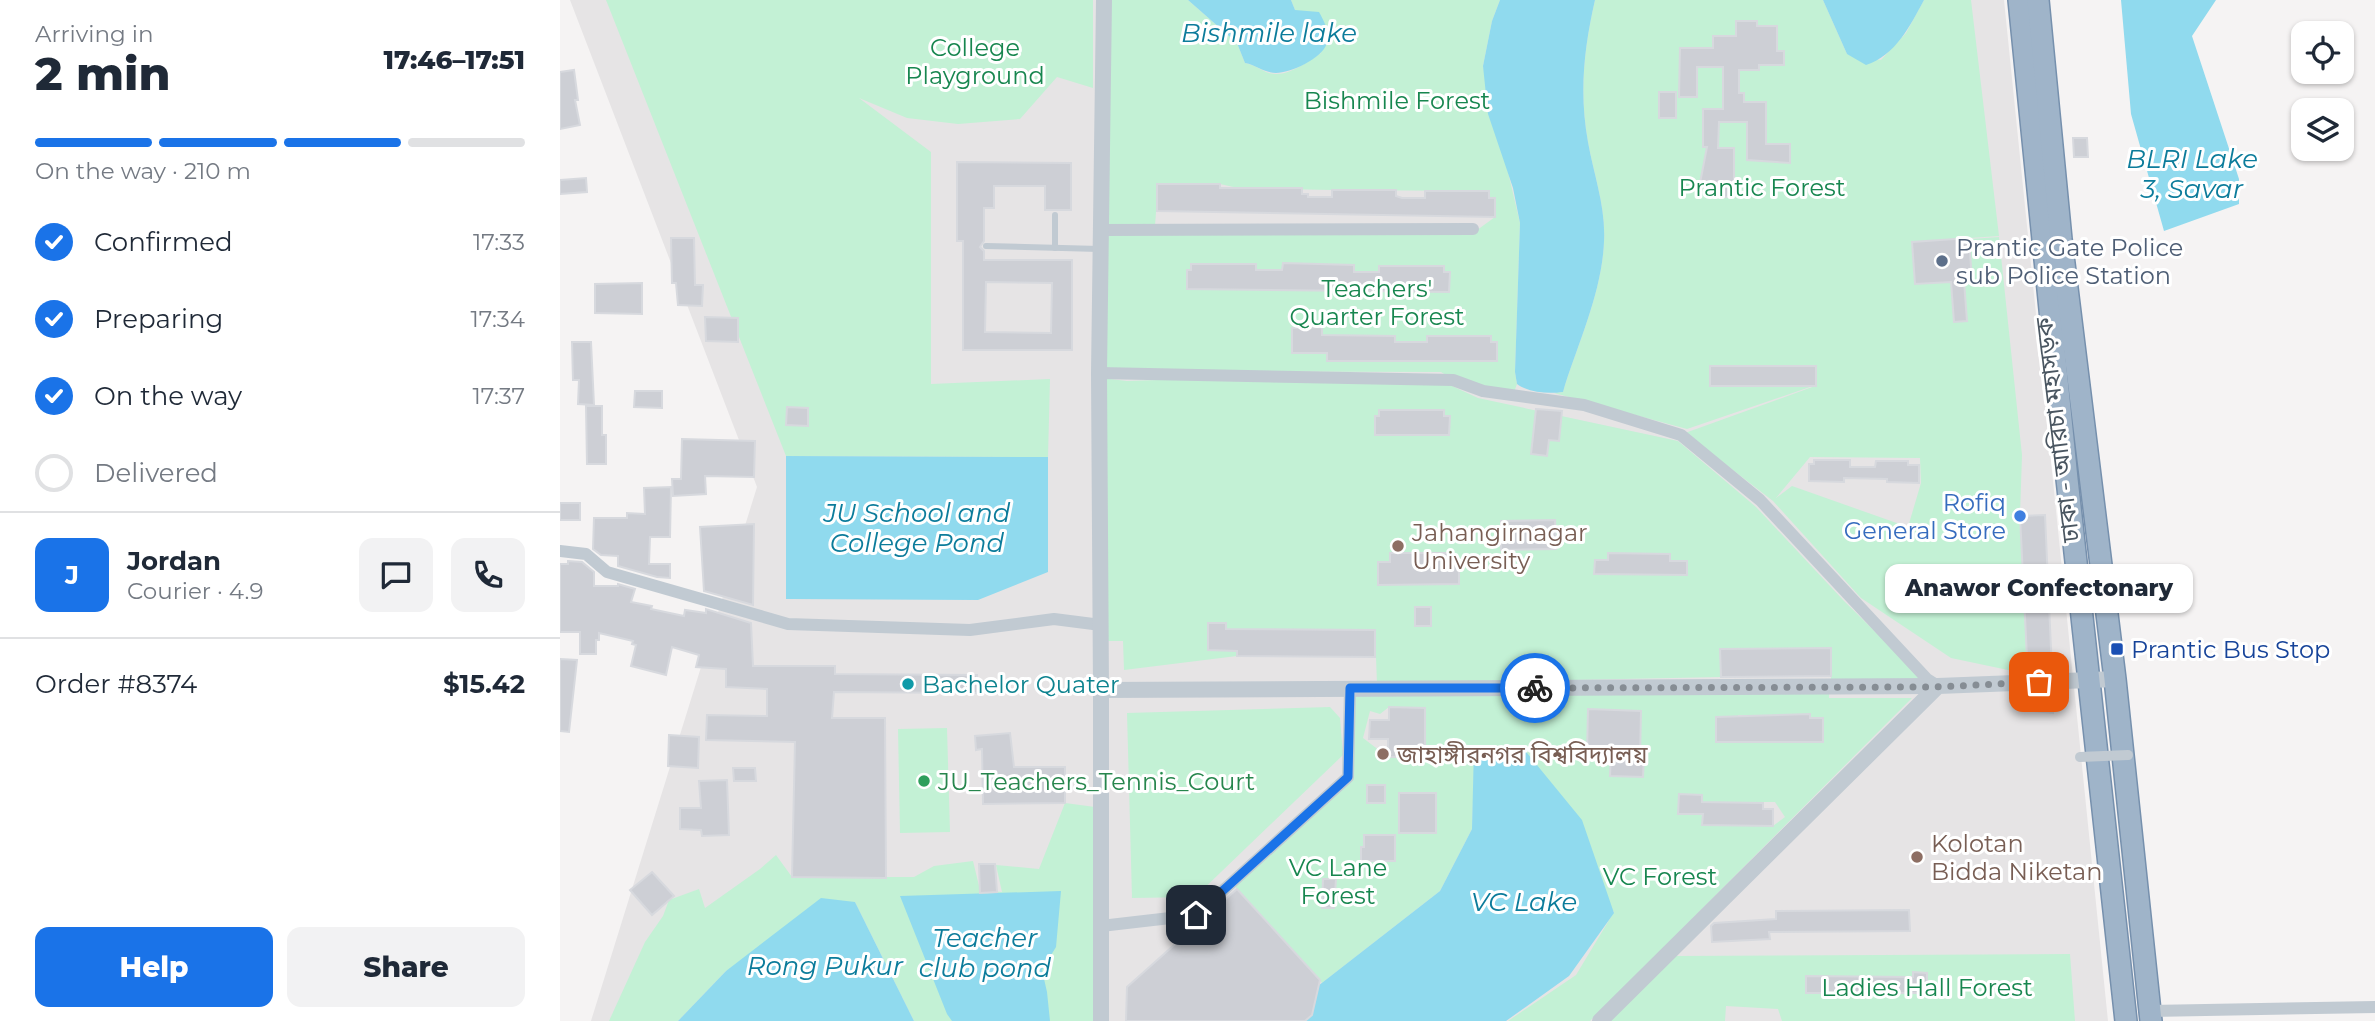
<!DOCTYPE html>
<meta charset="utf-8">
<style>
:root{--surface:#fff;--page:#f2f2f3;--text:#1f2937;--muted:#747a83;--line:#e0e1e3;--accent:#1a73e8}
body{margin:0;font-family:Montserrat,"Noto Sans Bengali",sans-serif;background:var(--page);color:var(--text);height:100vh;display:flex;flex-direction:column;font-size:26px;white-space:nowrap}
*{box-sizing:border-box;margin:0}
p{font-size:23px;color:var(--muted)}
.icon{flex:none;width:38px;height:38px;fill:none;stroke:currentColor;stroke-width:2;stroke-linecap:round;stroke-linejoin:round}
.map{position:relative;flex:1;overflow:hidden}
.details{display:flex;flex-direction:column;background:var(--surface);width:560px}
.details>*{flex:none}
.controls{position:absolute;left:1731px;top:21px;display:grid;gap:14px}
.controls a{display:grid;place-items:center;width:63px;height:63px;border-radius:14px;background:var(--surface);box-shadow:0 2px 5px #0004;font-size:35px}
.pin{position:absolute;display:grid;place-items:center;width:60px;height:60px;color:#fff;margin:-30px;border-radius:14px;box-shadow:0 4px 10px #0006}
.courier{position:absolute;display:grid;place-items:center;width:70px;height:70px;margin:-35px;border:5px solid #1a73e8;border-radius:50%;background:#fff;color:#222;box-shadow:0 2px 9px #0007}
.bubble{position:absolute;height:49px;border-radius:14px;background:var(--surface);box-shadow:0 2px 5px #0004;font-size:23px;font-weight:800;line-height:49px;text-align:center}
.headline em{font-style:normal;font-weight:800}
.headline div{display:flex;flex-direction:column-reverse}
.headline{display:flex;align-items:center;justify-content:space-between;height:119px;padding:0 35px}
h1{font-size:46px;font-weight:800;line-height:52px}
.bar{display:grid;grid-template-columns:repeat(4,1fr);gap:10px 7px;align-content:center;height:84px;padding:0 35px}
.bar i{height:9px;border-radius:5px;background:var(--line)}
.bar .on{background:var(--accent)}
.bar p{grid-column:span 4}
.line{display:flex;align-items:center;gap:18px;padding:0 35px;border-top:2px solid var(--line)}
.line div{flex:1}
.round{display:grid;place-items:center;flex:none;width:74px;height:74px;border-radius:14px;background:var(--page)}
ol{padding:0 35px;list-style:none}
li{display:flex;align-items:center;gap:21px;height:77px}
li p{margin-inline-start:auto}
li .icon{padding:7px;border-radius:50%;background:var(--accent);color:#fff;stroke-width:4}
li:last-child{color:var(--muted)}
li i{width:38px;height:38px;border:4px solid var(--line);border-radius:50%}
.cta{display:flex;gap:14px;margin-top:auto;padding:14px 35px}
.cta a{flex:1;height:80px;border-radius:14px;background:var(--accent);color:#fff;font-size:28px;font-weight:800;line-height:80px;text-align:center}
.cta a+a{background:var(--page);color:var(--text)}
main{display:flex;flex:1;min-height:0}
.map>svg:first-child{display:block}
</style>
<main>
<section class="details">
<div class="headline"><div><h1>2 min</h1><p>Arriving in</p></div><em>17:46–17:51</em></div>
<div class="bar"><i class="on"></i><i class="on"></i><i class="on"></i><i></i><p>On the way · 210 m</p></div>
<ol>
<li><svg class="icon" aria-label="check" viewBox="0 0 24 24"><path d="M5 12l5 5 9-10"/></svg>Confirmed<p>17:33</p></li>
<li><svg class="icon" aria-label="check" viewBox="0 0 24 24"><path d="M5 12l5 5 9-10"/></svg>Preparing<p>17:34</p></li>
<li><svg class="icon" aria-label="check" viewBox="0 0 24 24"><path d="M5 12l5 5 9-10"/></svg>On the way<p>17:37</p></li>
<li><i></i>Delivered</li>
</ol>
<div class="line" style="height:126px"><b class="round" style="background:var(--accent);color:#fff">J</b><div><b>Jordan</b><p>Courier · 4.9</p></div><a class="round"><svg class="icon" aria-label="chat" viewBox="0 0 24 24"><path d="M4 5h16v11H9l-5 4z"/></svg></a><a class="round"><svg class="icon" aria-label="phone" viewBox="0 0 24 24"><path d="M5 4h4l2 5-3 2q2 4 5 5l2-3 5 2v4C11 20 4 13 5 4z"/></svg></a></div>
<div class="line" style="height:91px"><div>Order #8374</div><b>$15.42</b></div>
<div class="cta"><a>Help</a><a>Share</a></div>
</section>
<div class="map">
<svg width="1815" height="1021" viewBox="0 0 1815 1021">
<rect width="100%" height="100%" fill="#f5f3f3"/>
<polygon fill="#e6e4e5" points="10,0 1444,0 1548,1021 31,1021 197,487"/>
<g fill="#c3f1d5" fill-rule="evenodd">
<polygon points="46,0 533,0 533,88 497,77 460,119 398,124 347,118 299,98 371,152 371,384 490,379 488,457 226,456"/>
<path d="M544,0h84l49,43 8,20c9,2 13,5 21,9 19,8 41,-10 55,-19l-26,-43 -4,-10h209l-8,21 -9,45 37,157 -5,149 2,12 -4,11 -59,-15 -13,-8 -340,-1 3,-138h369l22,-16v-19h-6v-7l-157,-1 -94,-2 -18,-4h-62l-3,42 -54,4z"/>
<path d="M1035,0h228l24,54 34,6 25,-27 18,-33h47l28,236 -87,6 3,42 57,-3 -2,-42 29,-2 23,218 -2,61 7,158 -76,-16 -90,-60 -88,-97 -88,-68 130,-47v-20h-105v20l100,1 -123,42 -133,-36 9,-1 2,-7c15,-46 37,-95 39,-143 2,-35 -10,-66 -16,-100 -9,-49 -4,-94 7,-142zM1250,457l110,1 1,25 -13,44 -116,-41 -16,12z"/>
<polygon points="753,375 877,379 918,398 1118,441 1196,507 1284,601 1367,683 1271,684 1271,649 1160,650 1161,677 817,684 815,630 678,629 677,656 564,670 563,641 546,641 542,378 567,381"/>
<path d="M1269,692v6h83l-322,323h-82l68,-46 38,-63 -139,-166 -3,83 -32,62 -118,92 -90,-100 116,-106 2,-82zM829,707l36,1v49h-37l-25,-19 7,-27 10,3zM1028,709l53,2 -1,44 4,2 -1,20 -32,-1v-20l-24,-3zM1217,714h13v3l20,-3 14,29h-108v-26l22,6v-8h28l10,9zM839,794h37v39h-37zM1140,802h75l10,15 -12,9 -70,-1z"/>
<polygon points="770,707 780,718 783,755 635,897 572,898 567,713"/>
<polygon points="387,728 390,832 340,833 338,729"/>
<polygon points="505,803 535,807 541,1021 354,1021 295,902 166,971 118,1021 49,1021 85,942 103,916 109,900 139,889 145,908 200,869 216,855 232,877 354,877 374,866 413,861 420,890 442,892 436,865 479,869"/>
<polygon points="1510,954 1515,1021 1222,1021 1218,1009 1166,1006 1165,1021 1050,1021 1114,956"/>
</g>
<g fill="#90daee">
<path d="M628,0h103l4,10 24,2c5,9 11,20 8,31 -5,16 -37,30 -51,30 -11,0 -20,-8 -31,-10l-8,-20z"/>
<path d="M940,0h95c-11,48 -16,93 -7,142 6,34 18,65 16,100 -2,48 -24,97 -39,143l-2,7c-14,2 -34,1 -46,-8l-2,-12 5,-149 -7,-35 -25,-74 -5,-48 9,-45z"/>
<path d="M1263,0h101c-14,26 -28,55 -58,65l-19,-11z"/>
<polygon points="1561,0 1656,0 1632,36 1679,179 1679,204 1604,231 1571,114"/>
<polygon points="226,456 488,457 488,572 418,600 226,599"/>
<polygon points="914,746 963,748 1022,820 1054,913 1009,976 946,1021 713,1021 880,891 912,829"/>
<polygon points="501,891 496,947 482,970 487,992 490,1021 392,1021 387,1014 340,896"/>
<polygon points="261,898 295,902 354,1021 118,1021 166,971"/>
</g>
<g fill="#cdcfd5" stroke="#d7d9de" stroke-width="2" fill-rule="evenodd">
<polygon points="1176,21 1197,21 1197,26 1217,26 1217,51 1224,51 1224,65 1199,65 1199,70 1179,70 1179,93 1184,93 1184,102 1206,102 1206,144 1230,144 1230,163 1187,160 1187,122 1159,122 1158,148 1174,148 1174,197 1158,197 1158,185 1140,183 1147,147 1143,147 1143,109 1163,109 1163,67 1137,67 1137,97 1119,97 1120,48 1153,48 1153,36 1176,36"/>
<polygon points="14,70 18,100 15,100 20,125 0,129 0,72"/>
<rect x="1099" y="92" width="17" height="26"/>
<polygon points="1513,138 1527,138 1528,157 1514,157"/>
<path d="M397,162l114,1v47h-26v-24h-51v22h-10v33l-4,6 4,4v9h88v90h-109v-109h-6zM426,282l66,1 -1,50 -66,-1z"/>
<polygon points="26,178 27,192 0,194 0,180"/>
<polygon points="597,184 660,184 660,188 742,188 742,194 748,194 748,197 772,197 772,190 836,190 836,196 842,198 865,198 865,191 929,191 929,198 935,198 935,217 597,211"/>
<polygon points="111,238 134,238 135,285 143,285 142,306 118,305 116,283 112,283"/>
<polygon points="1409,238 1412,281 1404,281 1407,321 1394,322 1391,282 1355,284 1352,242"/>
<polygon points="723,263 794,265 794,272 819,272 819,266 884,266 884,272 890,272 889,292 627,289 627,270 631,270 631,264 696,264 696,270 722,270"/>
<polygon points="82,283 82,314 35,313 35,284"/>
<polygon points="145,317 178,318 178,342 146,341"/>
<polygon points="762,327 762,335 835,336 835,342 867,342 867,336 931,336 931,342 937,342 937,361 767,361 767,353 732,353 732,328"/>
<polygon points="12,342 31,342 34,405 18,404 19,380 13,380"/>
<rect x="1150" y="366" width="106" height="20"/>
<polygon points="75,391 102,391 102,408 74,407"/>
<polygon points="26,406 42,406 42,435 46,435 46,464 27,464"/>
<polygon points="227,407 248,408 248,426 226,425"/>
<polygon points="976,409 1002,411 999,441 989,440 987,456 971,454"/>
<polygon points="819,410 884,410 884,416 890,416 889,435 815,435 815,416 819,416"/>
<polygon points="122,439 195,441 194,477 145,476 146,494 113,496 112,479 121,479"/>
<polygon points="1254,460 1290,460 1290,467 1315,467 1316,461 1348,461 1348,465 1359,465 1359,483 1327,482 1327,479 1284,478 1284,482 1249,481 1249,464 1254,464"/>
<polygon points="111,487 110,537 90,537 89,564 110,564 110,578 97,577 58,566 58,556 41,555 33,549 34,518 67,518 67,513 85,514 84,488"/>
<rect x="0" y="503" width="20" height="17"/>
<polygon points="1485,515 1492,671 1462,672 1462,657 1467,657 1460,516"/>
<polygon points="995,520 996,549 941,550 941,521"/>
<polygon points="194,524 193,605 144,591 140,527"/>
<polygon points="830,553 887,553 887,561 899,561 899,584 818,585 818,562 830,562"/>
<polygon points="1048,553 1110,554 1110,561 1127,561 1127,575 1034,574 1035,560 1048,560"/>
<polygon points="8,561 22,562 34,572 34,586 58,586 58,584 75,589 71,602 92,606 91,609 124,616 125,610 146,613 146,609 191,623 193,666 275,666 275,674 417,675 417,693 274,692 272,718 325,718 326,878 232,877 235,742 146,740 147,715 207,716 207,689 166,687 166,669 136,667 139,655 112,647 106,675 71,666 76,645 72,644 73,641 39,633 39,640 36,640 36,654 20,654 20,632 0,632 0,564 8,564"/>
<rect x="855" y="607" width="16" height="19"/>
<polygon points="648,623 666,623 666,629 815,630 815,657 677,656 677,651 648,650"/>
<polygon points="1271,648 1271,676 1161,677 1160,649"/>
<polygon points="0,659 17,660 9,732 0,731"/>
<polygon points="1493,692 1493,713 1461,710 1461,693"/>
<polygon points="829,707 865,708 865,757 828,757 828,739 809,739 810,720 829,720"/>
<polygon points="1028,709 1081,711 1080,757 1084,757 1083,777 1050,776 1051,754 1027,753"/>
<polygon points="1250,714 1250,718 1263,718 1263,742 1156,742 1156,717"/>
<polygon points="450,733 454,767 505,767 505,803 423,804 422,749 416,750 415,736"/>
<polygon points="109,735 139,737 138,768 108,766"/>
<polygon points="173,768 195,768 196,781 174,781"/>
<polygon points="167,780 169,835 142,836 141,830 120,829 120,808 141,808 139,781"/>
<rect x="807" y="785" width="18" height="18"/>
<rect x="839" y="793" width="37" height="40"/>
<polygon points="1119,794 1142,795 1142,802 1203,803 1203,809 1213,809 1213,826 1142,825 1143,814 1118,814"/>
<polygon points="804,835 835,835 835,861 801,861 801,847 804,847"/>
<polygon points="419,864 435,864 437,892 420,893"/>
<polygon points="92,872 114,896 92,915 70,890"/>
<polygon points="763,879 776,879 774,908 762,908"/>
<polygon points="677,889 760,980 752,1015 745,1021 566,1021 567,987"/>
<polygon points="1349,910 1350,931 1209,932 1210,939 1152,942 1151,926 1154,923 1216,919 1216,911"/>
<polygon points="1353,972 1367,973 1367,993 1246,993 1246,976 1353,977"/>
</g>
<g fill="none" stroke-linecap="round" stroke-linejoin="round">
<g stroke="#7690ad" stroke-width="24">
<g id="trunk">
<polyline points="1459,0 1507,479 1566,1021"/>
<polyline points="1478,0 1501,239 1555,679 1591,1021"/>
</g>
</g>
<g stroke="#c1cad2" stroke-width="6">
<polyline points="426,246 539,249"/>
<polyline points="495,248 495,215"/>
</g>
<g stroke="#c1cad2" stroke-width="12">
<polyline points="541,230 913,229"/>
<polyline points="539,373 893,380 923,391 1024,405 1121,435 1200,500 1367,679 1378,686"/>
<polyline points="0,551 26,554 47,572 228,624 410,630 494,619 541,625"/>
<polyline points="541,926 636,915 788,777 790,689"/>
<polyline points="1590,1011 1815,1007"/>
</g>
<g stroke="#c1cad2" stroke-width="16">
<polyline points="541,690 539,373 544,0"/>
<polyline points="541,1021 541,690 1378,686"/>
<polyline points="1040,1021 1378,686 1555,679"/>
</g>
<use href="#trunk" stroke="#9fb4c9" stroke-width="21"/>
<polyline stroke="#c1cad2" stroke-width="10" points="1520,757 1568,755"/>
</g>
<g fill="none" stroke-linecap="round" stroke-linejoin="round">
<polyline stroke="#868d94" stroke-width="7" stroke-dasharray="0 12.6" points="975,688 1375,687 1479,682"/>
<polyline stroke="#1a73e8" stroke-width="9" points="636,915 788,777 790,688 975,688"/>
</g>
<circle fill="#5c6f8a" stroke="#fff" stroke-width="2.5" cx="1382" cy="261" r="7"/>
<circle fill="#3f7fe0" stroke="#fff" stroke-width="2.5" cx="1460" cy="516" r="7"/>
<g fill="#8d6e63" stroke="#fff" stroke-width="2.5">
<circle cx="838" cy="546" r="7"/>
<circle cx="823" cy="754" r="7"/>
<circle cx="1357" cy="857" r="7"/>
</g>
<rect fill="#1a4fb4" stroke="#fff" stroke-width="2.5" x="1550" y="642" width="14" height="14" rx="3.5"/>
<circle fill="#0f9aa8" stroke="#fff" stroke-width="2.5" cx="348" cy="684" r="7"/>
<circle fill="#2e9e5b" stroke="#fff" stroke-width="2.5" cx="364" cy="781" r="7"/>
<g text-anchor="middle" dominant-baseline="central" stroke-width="6" stroke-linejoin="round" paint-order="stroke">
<g font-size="24" fill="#17864f" stroke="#fff">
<text x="415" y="47">College<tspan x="415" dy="28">Playground</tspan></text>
<text x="837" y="100">Bishmile Forest</text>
<text x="1202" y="187">Prantic Forest</text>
<text x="817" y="288">Teachers'<tspan x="817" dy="28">Quarter Forest</tspan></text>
<text x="778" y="867">VC Lane<tspan x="778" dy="28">Forest</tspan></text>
<text x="1100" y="876">VC Forest</text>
<text x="1367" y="987">Ladies Hall Forest</text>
</g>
<g font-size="24" fill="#4e5e75" stroke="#fff" text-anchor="start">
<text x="1396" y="247">Prantic Gate Police<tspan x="1396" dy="28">sub Police Station</tspan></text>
</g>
<g font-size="24" fill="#4a5661" stroke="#fff">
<text transform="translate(1497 430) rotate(-97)">ঢাকা - আরিচা মহাসড়ক</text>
</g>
<g font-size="24" fill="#366cbe" stroke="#fff" text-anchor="end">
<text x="1446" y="502">Rofiq<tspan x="1446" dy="28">General Store</tspan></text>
</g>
<g font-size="24" fill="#785e54" stroke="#fff" text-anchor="start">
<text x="852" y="532">Jahangirnagar<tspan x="852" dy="28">University</tspan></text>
<text x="837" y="754">জাহাঙ্গীরনগর বিশ্ববিদ্যালয়</text>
<text x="1371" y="843">Kolotan<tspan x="1371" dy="28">Bidda Niketan</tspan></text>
</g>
<g font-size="24" fill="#164399" stroke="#fff" text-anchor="start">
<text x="1571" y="649">Prantic Bus Stop</text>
</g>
<g font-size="24" fill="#0d838f" stroke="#fff" text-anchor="start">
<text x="362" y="684">Bachelor Quater</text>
</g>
<g font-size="24" fill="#27864d" stroke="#fff" text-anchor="start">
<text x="378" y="781">JU_Teachers_Tennis_Court</text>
</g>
<g font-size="26" font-style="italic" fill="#0c7c9b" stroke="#fff">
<text x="709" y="33">Bishmile lake</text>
<text x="1632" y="159">BLRI Lake<tspan x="1632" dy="30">3, Savar</tspan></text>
<text x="357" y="513">JU School and<tspan x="357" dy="30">College Pond</tspan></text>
<text x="964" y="902">VC Lake</text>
<text x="425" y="938">Teacher<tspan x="425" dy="30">club pond</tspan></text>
<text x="265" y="966">Rong Pukur</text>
</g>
</g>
</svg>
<div class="controls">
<a><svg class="icon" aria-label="locate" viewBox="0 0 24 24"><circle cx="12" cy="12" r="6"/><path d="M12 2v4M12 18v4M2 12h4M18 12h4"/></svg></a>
<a><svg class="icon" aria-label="layers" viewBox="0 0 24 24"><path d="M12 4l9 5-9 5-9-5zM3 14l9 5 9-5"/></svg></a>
</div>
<div class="pin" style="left:1479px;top:682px;background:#ea580c"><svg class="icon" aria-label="bag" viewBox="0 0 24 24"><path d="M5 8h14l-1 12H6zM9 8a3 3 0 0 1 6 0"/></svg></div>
<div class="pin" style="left:636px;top:915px;background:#1f2937"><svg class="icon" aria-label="home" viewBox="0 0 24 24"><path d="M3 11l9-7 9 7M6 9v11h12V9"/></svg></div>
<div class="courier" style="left:975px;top:688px"><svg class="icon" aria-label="bike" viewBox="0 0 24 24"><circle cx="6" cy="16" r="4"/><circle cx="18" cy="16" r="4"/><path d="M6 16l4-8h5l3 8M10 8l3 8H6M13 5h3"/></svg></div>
<div class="bubble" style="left:1325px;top:564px;width:308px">Anawor Confectonary</div>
</div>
</main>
